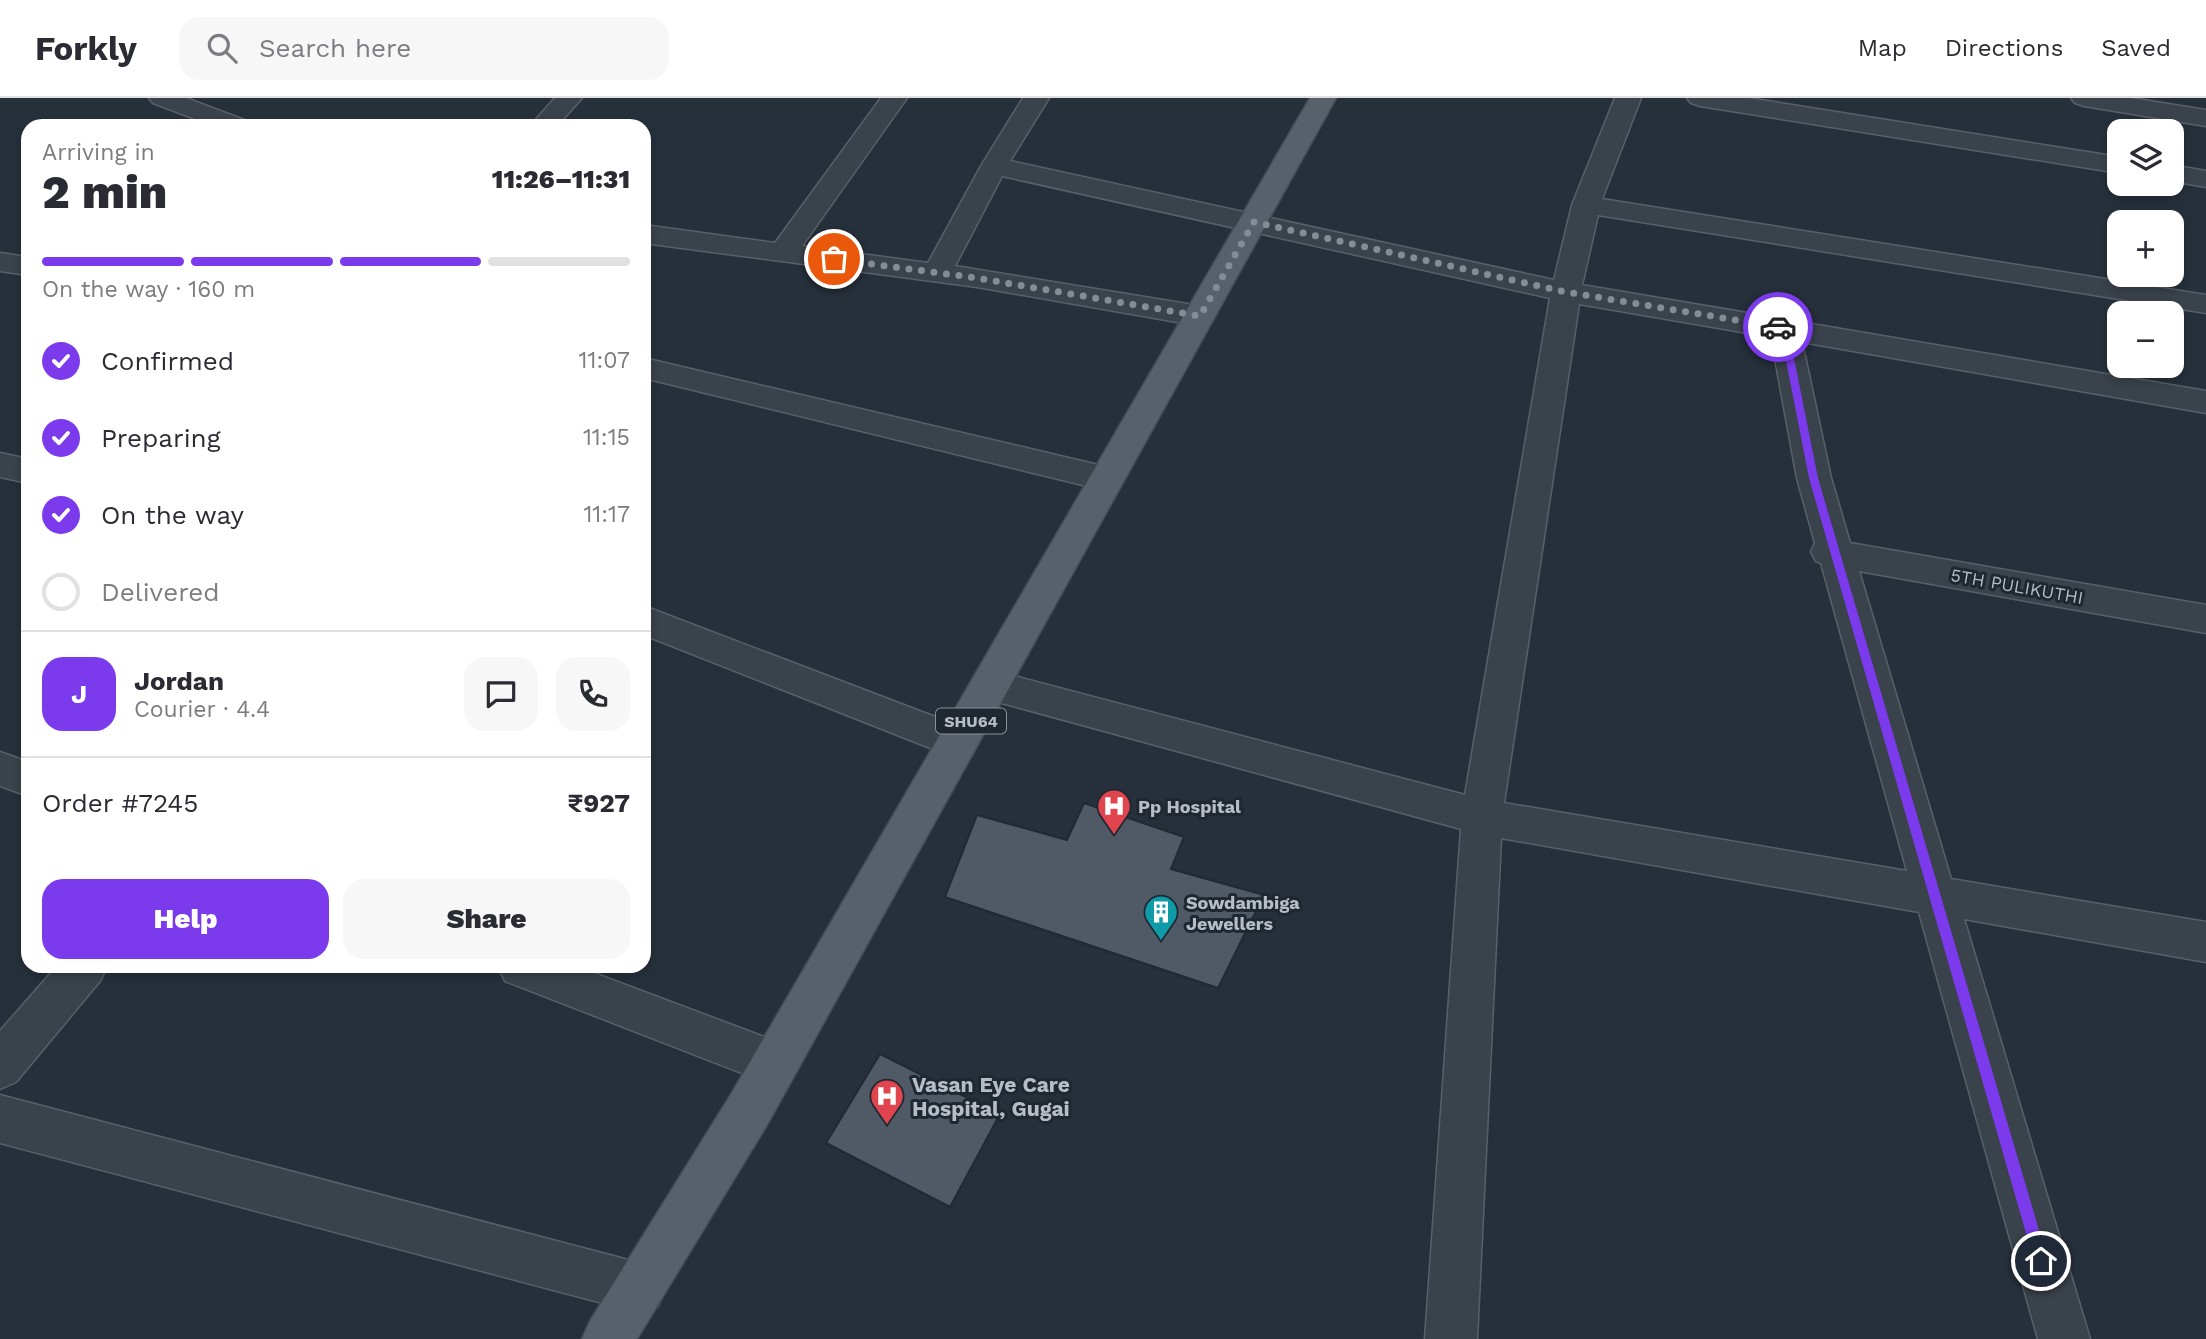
<!DOCTYPE html>
<meta charset="utf-8">
<style>
:root{--surface:#fff;--page:#f7f7f7;--text:#2b2b33;--muted:#7c7c81;--line:#e1e1e2;--accent:#7c3aed}
body{margin:0;font-family:"Work Sans",sans-serif;background:var(--page);color:var(--text);height:100vh;display:flex;flex-direction:column;font-size:26px;white-space:nowrap}
*{box-sizing:border-box;margin:0}
p{font-size:23px;color:var(--muted)}
.icon{flex:none;width:38px;height:38px;fill:none;stroke:currentColor;stroke-width:2;stroke-linecap:round;stroke-linejoin:round}
.map{position:relative;flex:1;overflow:hidden}
.sheet{position:absolute;left:21px;top:21px;width:630px;height:854px;display:flex;flex-direction:column;background:var(--surface);border-radius:21px;box-shadow:0 4px 10px #0003}
.sheet>*{flex:none}
.buttons{position:absolute;left:2107px;top:21px;display:grid;gap:14px}
.buttons a{display:grid;place-items:center;width:77px;height:77px;border-radius:14px;background:var(--surface);box-shadow:0 4px 10px #0003;font-size:35px}
.pin{position:absolute;display:grid;place-items:center;width:60px;height:60px;color:#fff;margin:-30px;border:4px solid #fff;border-radius:50%;box-shadow:0 2px 7px #0007}
.courier{position:absolute;display:grid;place-items:center;width:70px;height:70px;margin:-35px;border:5px solid #7c3aed;border-radius:50%;background:#fff;color:#222;box-shadow:0 2px 9px #0007}
.head em{font-style:normal;font-weight:800}
.head div{display:flex;flex-direction:column-reverse}
.head{display:flex;align-items:center;justify-content:space-between;height:119px;padding:0 21px}
h1{font-size:46px;font-weight:800;line-height:52px}
.bar{display:grid;grid-template-columns:repeat(4,1fr);gap:10px 7px;align-content:center;height:84px;padding:0 21px}
.bar i{height:9px;border-radius:5px;background:var(--line)}
.bar .active{background:var(--accent)}
.bar p{grid-column:span 4}
.line{display:flex;align-items:center;gap:18px;padding:0 21px;border-top:2px solid var(--line)}
.line div{flex:1}
.round{display:grid;place-items:center;flex:none;width:74px;height:74px;border-radius:21px;background:var(--page)}
ol{padding:0 21px;list-style:none}
li{display:flex;align-items:center;gap:21px;height:77px}
li p{margin-inline-start:auto}
li .icon{padding:7px;border-radius:50%;background:var(--accent);color:#fff;stroke-width:4}
li:last-child{color:var(--muted)}
li i{width:38px;height:38px;border:4px solid var(--line);border-radius:50%}
.cta{display:flex;gap:14px;margin-top:auto;padding:14px 21px}
.cta a{flex:1;height:80px;border-radius:21px;background:var(--accent);color:#fff;font-size:28px;font-weight:800;line-height:80px;text-align:center}
.cta a+a{background:var(--page);color:var(--text)}
header{display:flex;align-items:center;gap:42px;box-sizing:border-box;height:98px;padding:0 35px;background:var(--surface);border-bottom:2px solid var(--line)}
header strong{font-size:33px}
nav{display:flex;gap:38px;margin-inline-start:auto;font-size:24px}
.search{width:490px;height:63px;background:var(--page);display:flex;align-items:center;gap:18px;box-sizing:border-box;padding:0 24px;border-radius:21px;color:var(--muted);font-size:26px}
.map>svg:first-child{display:block}
</style>
<header>
<strong>Forkly</strong>
<div class="search"><svg class="icon" aria-label="search" viewBox="0 0 24 24"><circle cx="10" cy="10" r="6"/><path d="M15 15l6 6"/></svg>Search here</div>
<nav><a>Map</a><a>Directions</a><a>Saved</a></nav>
</header>
<div class="map">
<svg width="2206" height="1241" viewBox="0 0 2206 1241">
<rect width="100%" height="100%" fill="#26303b"/>
<g fill="#505a66" stroke="#212932" stroke-width="2">
<polygon points="1084,705 1184,739 1171,771 1264,797 1218,890 945,799 977,717 1067,742"/>
<polygon points="880,956 1000,1016 950,1109 826,1045"/>
</g>
<g fill="none" stroke-linecap="round" stroke-linejoin="round">
<g stroke="#586069" stroke-width="3">
<g id="minor">
<polygon points="149,0 186,0 247,23 251,28 214,28 153,5"/>
<polygon points="555,0 582,0 557,28 530,28"/>
<path d="M881,0h26l-105,148 126,17 53,-97 42,-68h26l-39,63 544,119 18,-75 43,-107h26l-39,101 604,96v18l-608,-98 -16,70 624,106v22l-404,-71 29,136 19,65 356,62v28l-347,-62 92,308 255,43v40l-242,-43 126,420h-52l-119,-427 -418,-74 -24,501h-52l36,-510 -470,-129 -13,-4 -6,-11 6,-11 13,-4 474,125 85,-497 -548,-122 -47,90 245,40 11,3 4,7 -4,7 -11,3 -223,-39 -333,-44v-18l131,18zM1579,206l192,33 26,141 18,65 -4,9 5,9 5,2 86,308 -403,-68z"/>
<polygon points="1687,0 1748,0 2119,59 2119,75 1700,8 1691,5"/>
<polygon points="2071,0 2131,0 2206,12 2206,28 2084,8 2075,5"/>
<polygon points="2172,67 2206,73 2206,89 2172,83"/>
<polygon points="0,155 28,159 28,177 0,173"/>
<polygon points="644,260 1107,369 1119,373 1124,381 1119,389 1107,393 644,280"/>
<polygon points="0,355 28,361 28,385 0,379"/>
<polygon points="644,508 972,633 978,645 972,657 958,661 644,537"/>
<polygon points="0,654 28,664 28,698 0,688"/>
<polygon points="57,868 107,868 100,883 16,984 0,991 0,933"/>
<polygon points="498,868 575,868 791,949 798,965 791,981 775,988 505,883"/>
<polygon points="0,997 640,1165 658,1172 665,1190 658,1208 640,1215 0,1045"/>
</g>
</g>
<g stroke="#434b54" stroke-width="3">
<polygon id="primary" points="1310,0 1336,0 767,1027 637,1241 582,1241 590,1223 733,993"/>
</g>
<use href="#minor" fill="#3a424b" fill-rule="evenodd"/>
<use href="#primary" fill="#58616b" fill-rule="evenodd"/>
</g>
<polygon fill="#7c3aed" points="1774,227 1788,230 1818,380 2048,1163 2046,1168 2041,1170 2036,1168 2034,1163 1809,380 1780,232 1774,231"/>
<g fill="none" stroke-linecap="round" stroke-linejoin="round">
<polyline stroke="#848c96" stroke-width="7" stroke-dasharray="0 12.6" points="834,161 977,180 1200,218 1254,124 1566,194 1778,229"/>
</g>
<defs>
<g id="hospital-pin" transform="scale(1.75)"><path d="M0 17L-7.5 6A9.5 9.5 0 1 1 7.5 6Z" fill="#e0444e" stroke="#1f2730"/><path d="M-5-5h3v3.5h4V-5h3V5h-3V1.5h-4V5h-3Z" fill="#fff"/></g>
<g id="building-pin" transform="scale(1.75)"><path d="M0 17L-7.5 6A9.5 9.5 0 1 1 7.5 6Z" fill="#0f9aa8" stroke="#1f2730"/><path d="M-4-6H4V6H1V3H-1V6H-4ZM-2.5-4.3h1.7v1.8h-1.7ZM.8-4.3h1.7v1.8H.8ZM-2.5-1h1.7V.8h-1.7ZM.8-1h1.7V.8H.8Z" fill="#fff"/></g>
</defs>
<g fill-rule="evenodd">
<use href="#hospital-pin" x="1114" y="708"/>
<use href="#building-pin" x="1161" y="814"/>
<use href="#hospital-pin" x="887" y="998"/>
</g>
<g text-anchor="middle" dominant-baseline="central" stroke-width="6" stroke-linejoin="round" paint-order="stroke">
<rect fill="#1f2730" stroke="#89909a" stroke-width="2" x="936" y="610.5" width="70" height="25" rx="5"/>
<g font-size="16" font-weight="bold" fill="#b6bdc7">
<text x="971" y="623">SHU64</text>
</g>
<g font-size="18" fill="#b6bdc7" stroke="#1f2730">
<text transform="translate(2017 488) rotate(10)">5TH PULIKUTHI</text>
</g>
<g font-size="18" font-weight="bold" fill="#b6bdc7" stroke="#1f2730" text-anchor="start">
<text x="1138" y="708">Pp Hospital</text>
<text x="1186" y="804">Sowdambiga<tspan x="1186" dy="21">Jewellers</tspan></text>
</g>
<g font-size="21" font-weight="bold" fill="#b6bdc7" stroke="#1f2730" text-anchor="start">
<text x="912" y="986">Vasan Eye Care<tspan x="912" dy="24">Hospital, Gugai</tspan></text>
</g>
</g>
</svg>
<div class="buttons">
<a><svg class="icon" aria-label="layers" viewBox="0 0 24 24"><path d="M12 4l9 5-9 5-9-5zM3 14l9 5 9-5"/></svg></a>
<a>+</a>
<a>−</a>
</div>
<div class="pin" style="left:834px;top:161px;background:#ea580c"><svg class="icon" aria-label="bag" viewBox="0 0 24 24"><path d="M5 8h14l-1 12H6zM9 8a3 3 0 0 1 6 0"/></svg></div>
<div class="pin" style="left:2041px;top:1163px;background:#1f2937"><svg class="icon" aria-label="home" viewBox="0 0 24 24"><path d="M3 11l9-7 9 7M6 9v11h12V9"/></svg></div>
<div class="courier" style="left:1778px;top:229px"><svg class="icon" aria-label="car" viewBox="0 0 24 24"><path d="M5 17H2v-5l4-1 3-4h7l3 4 3 1v5h-3M9 17h6M6 11h13"/><circle cx="7" cy="17" r="2"/><circle cx="17" cy="17" r="2"/></svg></div>
<section class="sheet">
<div class="head"><div><h1>2 min</h1><p>Arriving in</p></div><em>11:26–11:31</em></div>
<div class="bar"><i class="active"></i><i class="active"></i><i class="active"></i><i></i><p>On the way · 160 m</p></div>
<ol>
<li><svg class="icon" aria-label="check" viewBox="0 0 24 24"><path d="M5 12l5 5 9-10"/></svg>Confirmed<p>11:07</p></li>
<li><svg class="icon" aria-label="check" viewBox="0 0 24 24"><path d="M5 12l5 5 9-10"/></svg>Preparing<p>11:15</p></li>
<li><svg class="icon" aria-label="check" viewBox="0 0 24 24"><path d="M5 12l5 5 9-10"/></svg>On the way<p>11:17</p></li>
<li><i></i>Delivered</li>
</ol>
<div class="line" style="height:126px"><b class="round" style="background:var(--accent);color:#fff">J</b><div><b>Jordan</b><p>Courier · 4.4</p></div><a class="round"><svg class="icon" aria-label="chat" viewBox="0 0 24 24"><path d="M4 5h16v11H9l-5 4z"/></svg></a><a class="round"><svg class="icon" aria-label="phone" viewBox="0 0 24 24"><path d="M5 4h4l2 5-3 2q2 4 5 5l2-3 5 2v4C11 20 4 13 5 4z"/></svg></a></div>
<div class="line" style="height:91px"><div>Order #7245</div><b>₹927</b></div>
<div class="cta"><a>Help</a><a>Share</a></div>
</section>
</div>
